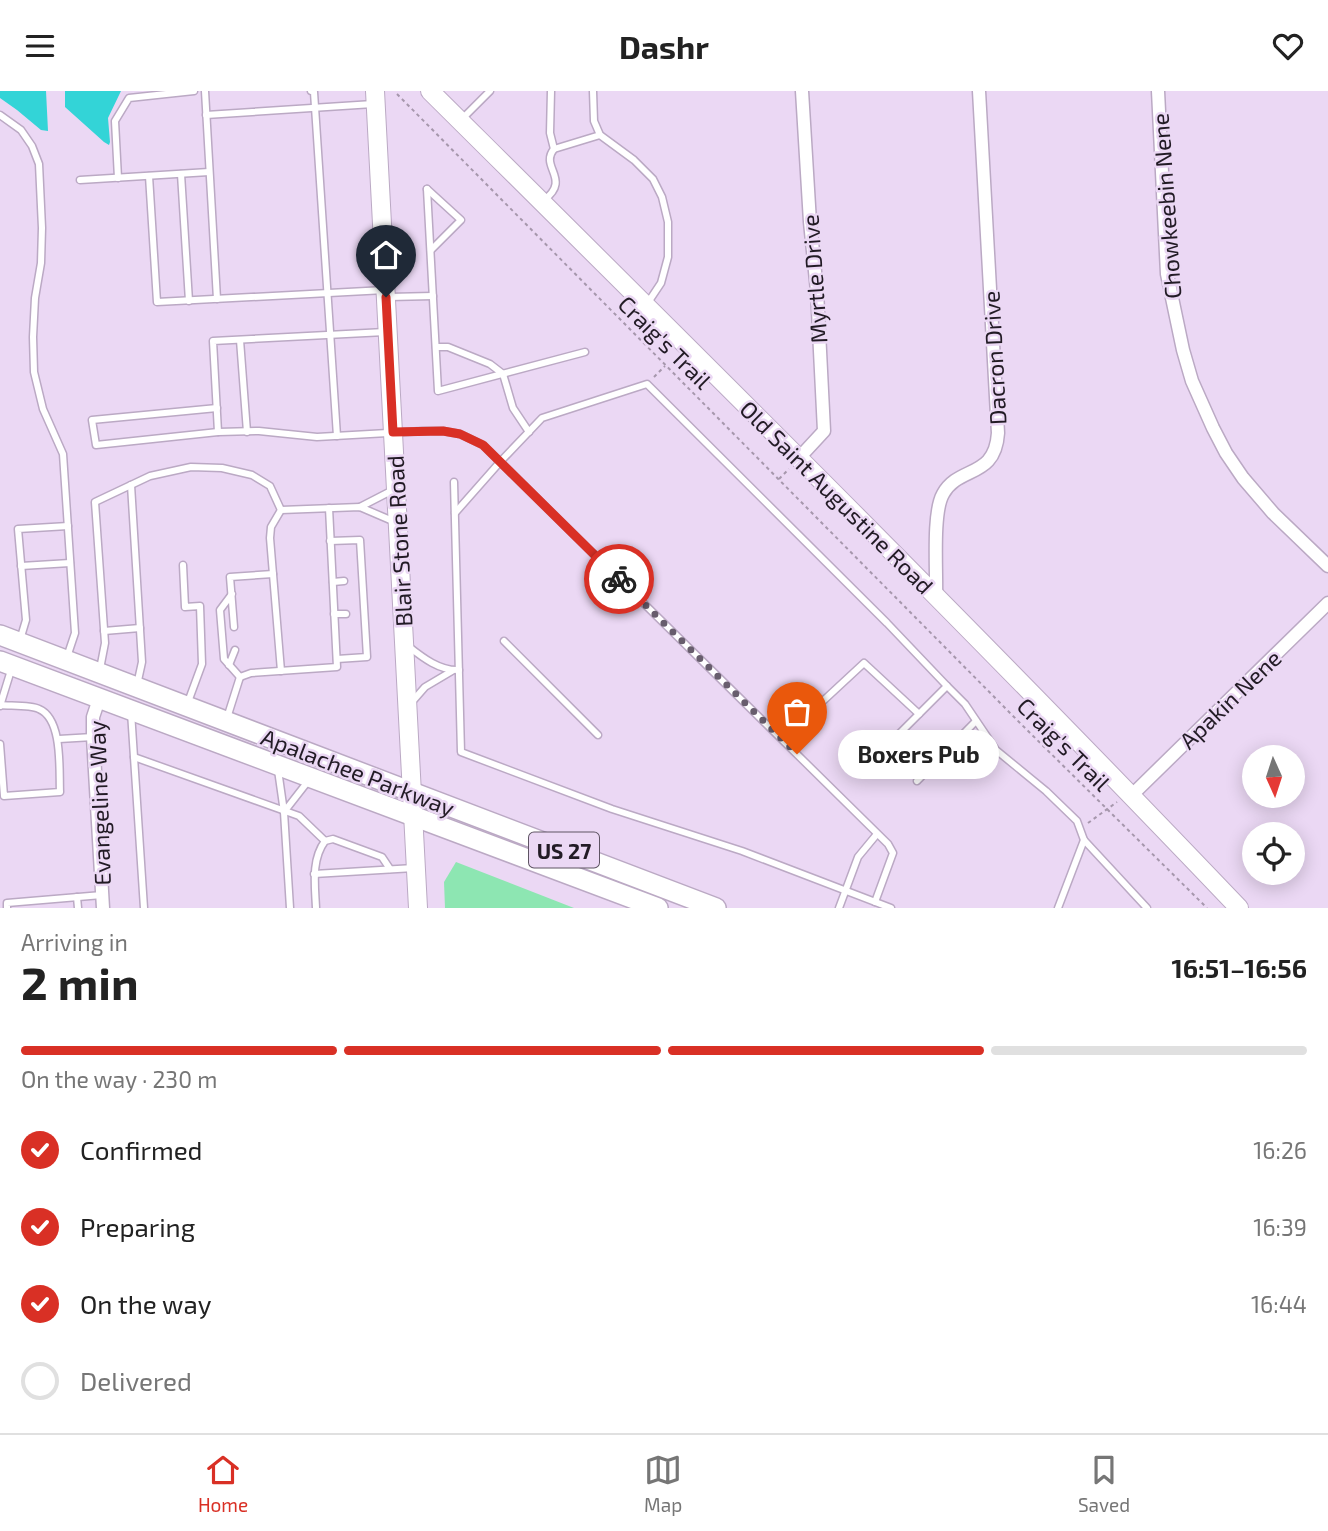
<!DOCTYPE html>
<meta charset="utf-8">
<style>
:root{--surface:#fff;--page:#f6f6f6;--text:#222;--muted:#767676;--line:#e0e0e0;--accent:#d93025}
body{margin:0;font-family:"Exo 2",sans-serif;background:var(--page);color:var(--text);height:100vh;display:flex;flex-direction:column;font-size:26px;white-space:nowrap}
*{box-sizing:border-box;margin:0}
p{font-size:23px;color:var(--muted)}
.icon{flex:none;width:38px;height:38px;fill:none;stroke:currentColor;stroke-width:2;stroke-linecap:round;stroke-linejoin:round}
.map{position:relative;height:817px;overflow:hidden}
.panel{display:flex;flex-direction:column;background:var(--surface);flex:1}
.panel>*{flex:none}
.needle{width:46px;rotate:177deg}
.buttons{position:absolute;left:1242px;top:654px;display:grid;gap:14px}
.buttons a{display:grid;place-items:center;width:63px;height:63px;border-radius:50%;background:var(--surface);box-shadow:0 4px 18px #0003;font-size:35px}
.pin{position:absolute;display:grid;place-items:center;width:60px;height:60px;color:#fff;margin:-72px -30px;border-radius:50% 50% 50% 0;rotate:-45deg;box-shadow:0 0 7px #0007}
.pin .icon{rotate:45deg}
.courier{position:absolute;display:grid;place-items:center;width:70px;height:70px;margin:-35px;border:5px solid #d93025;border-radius:50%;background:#fff;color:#222;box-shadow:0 2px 9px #0007}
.bubble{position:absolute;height:49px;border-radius:24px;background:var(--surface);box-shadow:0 4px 18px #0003;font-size:23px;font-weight:700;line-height:49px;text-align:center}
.head em{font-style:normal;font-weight:700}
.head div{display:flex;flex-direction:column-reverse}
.head{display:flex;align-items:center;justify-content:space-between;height:119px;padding:0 21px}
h1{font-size:46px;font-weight:700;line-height:52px}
.bar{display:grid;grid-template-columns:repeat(4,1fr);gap:10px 7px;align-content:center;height:84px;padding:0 21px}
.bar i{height:9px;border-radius:5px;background:var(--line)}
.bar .selected{background:var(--accent)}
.bar p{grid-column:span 4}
ol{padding:0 21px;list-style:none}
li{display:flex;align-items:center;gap:21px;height:77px}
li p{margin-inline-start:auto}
li .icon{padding:7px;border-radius:50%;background:var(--accent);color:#fff;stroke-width:4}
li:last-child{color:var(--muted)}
li i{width:38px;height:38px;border:4px solid var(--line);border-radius:50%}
header{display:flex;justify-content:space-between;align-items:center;height:91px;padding:0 21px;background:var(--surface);font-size:32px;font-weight:700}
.tabs{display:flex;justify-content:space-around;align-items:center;height:98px;border-top:2px solid var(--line);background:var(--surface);font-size:19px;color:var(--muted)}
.tabs a{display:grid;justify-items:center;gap:4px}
.tabs .selected{color:var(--accent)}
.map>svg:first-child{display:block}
</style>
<header><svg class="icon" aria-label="menu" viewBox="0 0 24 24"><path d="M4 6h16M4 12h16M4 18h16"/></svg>Dashr<svg class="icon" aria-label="heart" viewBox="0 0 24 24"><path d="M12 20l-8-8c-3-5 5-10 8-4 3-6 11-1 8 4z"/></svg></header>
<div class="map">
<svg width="1328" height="817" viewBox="0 0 1328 817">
<rect width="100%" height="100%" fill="#ebd8f4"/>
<polygon fill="#8de6b2" points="456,771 574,817 445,817 444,791"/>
<g fill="#33d4d7">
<polygon points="0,0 46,0 48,40 41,39 17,19 0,7"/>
<polygon points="65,0 121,0 108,27 110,51 109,54 104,51 65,16"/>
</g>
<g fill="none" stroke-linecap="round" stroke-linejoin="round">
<g stroke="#bba9c4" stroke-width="9">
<g id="lane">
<polyline points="205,0 217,208"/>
<polyline points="311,0 314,1 337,345"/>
<polyline points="551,0 550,42 554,58"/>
<polyline points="593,0 594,30 600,44 634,69 653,88 662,106 668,131 668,166 661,192 647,213"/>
<polyline points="0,24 21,39 32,55 39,73 42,137 41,172 35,207 33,246 34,281 43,318 63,363 75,542 67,566"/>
<polyline points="206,24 373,13"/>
<polyline points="461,29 490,0"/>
<polyline points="181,83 189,210"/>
<polyline points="149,85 157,211 385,199"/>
<polyline points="118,87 115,30 129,7 194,0"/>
<polyline points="80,89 209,81"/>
<polyline points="427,98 438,300 585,261"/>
<polyline points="427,98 461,129 431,159"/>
<path d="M544,109c28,-21 -5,-33 10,-51l46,-14"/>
<polyline points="389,206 433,205"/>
<polyline points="240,249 247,341"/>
<polyline points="436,256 448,256 490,273 503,283 513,317 529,341"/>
<polyline points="217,317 92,329 96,354 218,341 259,340 317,346 423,340 443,340 460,343 483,354 888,753 893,762 875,811"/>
<polyline points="218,341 213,250 385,241"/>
<polyline points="454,391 461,661 612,718 742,760 891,817"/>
<polyline points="131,394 142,571 137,594"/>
<polyline points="360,416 393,399"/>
<polyline points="281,419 360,416 395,431"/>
<polyline points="455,422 500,371 542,327 647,293 887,532 947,595 965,613 996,659 1046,700 1077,730 1084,749 1147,817"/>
<polyline points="330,450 360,449 367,566 337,568"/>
<polyline points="183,474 185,516 200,515 202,573 188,611"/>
<polyline points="21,475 70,472"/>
<polyline points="333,491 344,490"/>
<polyline points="232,503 220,519 224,568 240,586"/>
<polyline points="334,523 346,523"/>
<polyline points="234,536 230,486 273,483"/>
<polyline points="104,540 140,537"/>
<polyline points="20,549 26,529 18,438 68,435"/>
<polyline points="504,550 598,644"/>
<path d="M408,555c15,12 32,25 51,24"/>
<polyline points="229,574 235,559"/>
<polyline points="100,578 105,552 95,411 150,385 191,376 222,377 252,384 270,395 281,419"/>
<polyline points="281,580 270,447 271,436 281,419"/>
<polyline points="240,586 251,582 337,576 329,417"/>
<polyline points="823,610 864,572 919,623"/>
<polyline points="411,612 425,596 452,580"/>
<polyline points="0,615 12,576"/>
<polyline points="131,621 144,817"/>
<polyline points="227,627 240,586"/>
<polyline points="59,648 93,646"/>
<path d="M0,653l4,52 56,-4c-1,-22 3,-73 -21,-83 -8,-4 -28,-3 -39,-4"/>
<polyline points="134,666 299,725 325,750"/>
<polyline points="876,666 947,595"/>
<polyline points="278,679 284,721 290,817"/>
<polyline points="917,690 976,630"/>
<polyline points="284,721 309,689"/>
<polyline points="314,783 414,777"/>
<polyline points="77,806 78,817"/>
<polyline points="7,817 7,812 102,804"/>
<path d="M316,817c-1,-23 -5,-48 9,-67l8,-2 49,18 8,12"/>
<polyline points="839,817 858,766 877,743"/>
<polyline points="1058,817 1084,749"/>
</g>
</g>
<g stroke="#bba9c4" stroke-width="15">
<g id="street">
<polyline points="1158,0 1167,183 1183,259 1192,290 1213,337 1226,362 1243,387 1273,422 1328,475"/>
<polyline points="799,367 824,340 817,200 810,131 802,0"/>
<path d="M936,507c1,-25 -4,-85 7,-104 16,-29 52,-15 55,-61l-19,-342"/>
<polyline points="99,608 93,626 93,646 103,817"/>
<polyline points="1132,704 1328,512"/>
</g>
</g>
<g stroke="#bba9c4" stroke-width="20">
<g id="secondary">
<polyline points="375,0 418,817"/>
<path d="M430,0c272,270 545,540 809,817"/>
</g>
</g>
<g stroke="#bba9c4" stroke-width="22">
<g id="primary">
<polyline points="0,544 716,817"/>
<polyline points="0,570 658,817"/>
</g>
</g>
<g stroke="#a697ac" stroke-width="2" stroke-dasharray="3.5 3.5" stroke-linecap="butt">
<polyline points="397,3 1020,632 1207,817"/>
<polyline points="654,286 665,275"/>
<polyline points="779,388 789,378"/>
<polyline points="1088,732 1117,711"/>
</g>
<use href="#lane" stroke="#fff" stroke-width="6"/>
<use href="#street" stroke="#fff" stroke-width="12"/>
<use href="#secondary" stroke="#fff" stroke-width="18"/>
<use href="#primary" stroke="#fff" stroke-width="19"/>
</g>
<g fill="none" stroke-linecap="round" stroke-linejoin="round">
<polyline stroke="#685d6d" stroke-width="7" stroke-dasharray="0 12.6" points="619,488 797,663"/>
<polyline stroke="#d93025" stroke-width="9" points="386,206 393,341 443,340 460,343 483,354 619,488"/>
</g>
<g text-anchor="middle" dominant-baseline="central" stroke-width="5" stroke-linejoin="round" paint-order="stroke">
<rect fill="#ebd8f4" stroke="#5e5463" stroke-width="2" x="529" y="741.5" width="70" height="35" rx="5"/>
<g font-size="21" font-weight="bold" fill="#221b25">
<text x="564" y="759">US 27</text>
</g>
<g font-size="23" fill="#221b25" stroke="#ebd8f4">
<text transform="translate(1166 115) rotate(-94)">Chowkeebin Nene</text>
<text transform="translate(814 188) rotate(-94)">Myrtle Drive</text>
<text transform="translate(665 251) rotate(45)">Craig's Trail</text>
<text transform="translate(994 267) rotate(-93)">Dacron Drive</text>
<text transform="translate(837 406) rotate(45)">Old Saint Augustine Road</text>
<text transform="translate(399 450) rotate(-93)">Blair Stone Road</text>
<text transform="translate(1230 608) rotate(-44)">Apakin Nene</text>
<text transform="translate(1064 653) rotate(45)">Craig's Trail</text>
<text transform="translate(358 681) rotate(21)">Apalachee Parkway</text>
<text transform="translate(99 712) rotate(-92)">Evangeline Way</text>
</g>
</g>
</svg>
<div class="buttons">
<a><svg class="needle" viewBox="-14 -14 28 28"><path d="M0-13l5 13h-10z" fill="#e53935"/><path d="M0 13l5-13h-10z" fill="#767676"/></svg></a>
<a><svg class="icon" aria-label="locate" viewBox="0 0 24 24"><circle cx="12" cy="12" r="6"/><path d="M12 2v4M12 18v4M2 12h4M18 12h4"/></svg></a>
</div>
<div class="pin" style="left:797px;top:663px;background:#ea580c"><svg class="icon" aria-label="bag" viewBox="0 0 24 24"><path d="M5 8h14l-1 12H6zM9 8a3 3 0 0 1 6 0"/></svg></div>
<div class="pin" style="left:386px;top:206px;background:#1f2937"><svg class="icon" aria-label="home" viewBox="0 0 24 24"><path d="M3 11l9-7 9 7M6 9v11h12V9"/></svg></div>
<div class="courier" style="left:619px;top:488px"><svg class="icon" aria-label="bike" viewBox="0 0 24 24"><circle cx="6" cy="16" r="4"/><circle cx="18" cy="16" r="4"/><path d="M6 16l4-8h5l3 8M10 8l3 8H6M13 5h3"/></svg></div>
<div class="bubble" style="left:838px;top:639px;width:161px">Boxers Pub</div>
</div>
<section class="panel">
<div class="head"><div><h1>2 min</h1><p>Arriving in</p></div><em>16:51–16:56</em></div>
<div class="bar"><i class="selected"></i><i class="selected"></i><i class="selected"></i><i></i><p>On the way · 230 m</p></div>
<ol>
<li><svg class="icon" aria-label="check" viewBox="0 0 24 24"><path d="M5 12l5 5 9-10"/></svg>Confirmed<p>16:26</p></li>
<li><svg class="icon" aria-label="check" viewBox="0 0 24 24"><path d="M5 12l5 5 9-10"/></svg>Preparing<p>16:39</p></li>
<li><svg class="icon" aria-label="check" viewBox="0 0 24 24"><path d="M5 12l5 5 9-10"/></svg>On the way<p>16:44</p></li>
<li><i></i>Delivered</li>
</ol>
</section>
<nav class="tabs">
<a class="selected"><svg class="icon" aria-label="home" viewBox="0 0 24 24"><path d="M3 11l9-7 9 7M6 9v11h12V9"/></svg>Home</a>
<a><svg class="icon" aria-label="map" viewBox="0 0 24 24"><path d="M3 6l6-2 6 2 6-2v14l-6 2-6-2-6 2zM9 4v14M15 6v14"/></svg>Map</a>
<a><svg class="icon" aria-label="saved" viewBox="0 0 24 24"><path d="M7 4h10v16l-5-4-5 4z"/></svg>Saved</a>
</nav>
